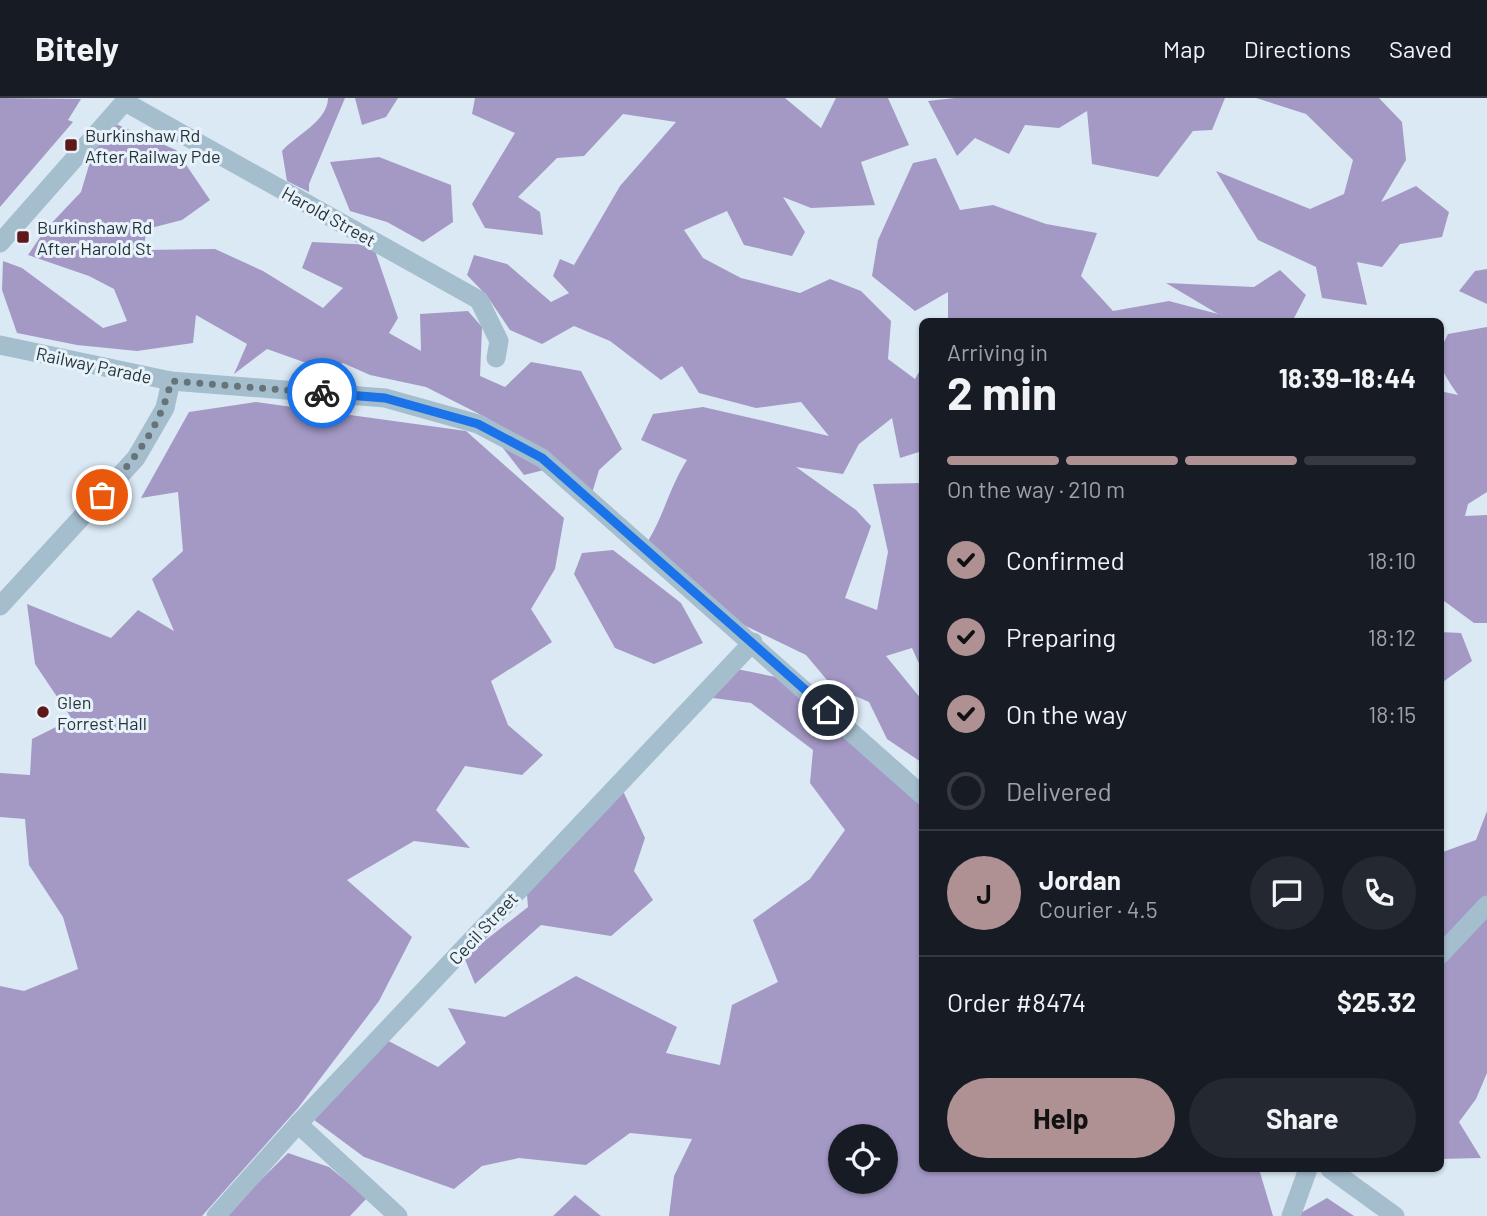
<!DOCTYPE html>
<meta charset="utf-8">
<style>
:root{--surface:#171b24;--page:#242831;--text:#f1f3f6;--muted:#9ea1a6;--line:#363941;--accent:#af9093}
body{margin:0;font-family:Barlow,sans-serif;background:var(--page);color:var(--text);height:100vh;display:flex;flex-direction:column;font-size:26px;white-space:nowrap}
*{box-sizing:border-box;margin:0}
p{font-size:23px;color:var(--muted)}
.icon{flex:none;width:38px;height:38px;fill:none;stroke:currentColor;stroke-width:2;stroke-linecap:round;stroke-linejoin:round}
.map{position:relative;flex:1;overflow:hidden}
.side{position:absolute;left:919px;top:220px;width:525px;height:854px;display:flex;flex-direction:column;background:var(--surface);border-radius:10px;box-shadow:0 2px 5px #0004}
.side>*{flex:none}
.buttons{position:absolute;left:828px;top:1026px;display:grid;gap:14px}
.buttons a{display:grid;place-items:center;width:70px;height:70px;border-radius:50%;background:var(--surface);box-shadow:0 2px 5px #0004;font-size:35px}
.pin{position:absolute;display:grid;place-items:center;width:60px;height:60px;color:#fff;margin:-30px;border:4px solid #fff;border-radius:50%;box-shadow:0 2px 7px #0007}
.courier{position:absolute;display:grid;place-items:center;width:70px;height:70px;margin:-35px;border:5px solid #1a73e8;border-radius:50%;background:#fff;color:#222;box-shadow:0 2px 9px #0007}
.head em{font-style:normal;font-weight:700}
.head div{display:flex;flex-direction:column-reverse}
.head{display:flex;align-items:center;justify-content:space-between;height:119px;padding:0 28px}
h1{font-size:46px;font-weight:700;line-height:52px}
.bar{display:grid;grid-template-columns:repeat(4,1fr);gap:10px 7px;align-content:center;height:84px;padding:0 28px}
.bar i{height:9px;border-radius:5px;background:var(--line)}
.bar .selected{background:var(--accent)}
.bar p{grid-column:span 4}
.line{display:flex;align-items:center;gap:18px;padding:0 28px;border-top:2px solid var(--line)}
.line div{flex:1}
.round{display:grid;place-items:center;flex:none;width:74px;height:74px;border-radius:37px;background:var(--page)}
ol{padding:0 28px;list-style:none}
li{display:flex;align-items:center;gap:21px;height:77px}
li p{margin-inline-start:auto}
li .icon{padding:7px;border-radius:50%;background:var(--accent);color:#111;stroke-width:4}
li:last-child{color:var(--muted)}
li i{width:38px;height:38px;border:4px solid var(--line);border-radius:50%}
.action{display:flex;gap:14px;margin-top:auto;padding:14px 28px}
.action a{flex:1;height:80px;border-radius:42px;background:var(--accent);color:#111;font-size:28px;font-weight:700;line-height:80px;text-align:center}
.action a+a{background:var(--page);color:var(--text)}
header{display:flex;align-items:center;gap:42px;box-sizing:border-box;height:98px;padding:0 35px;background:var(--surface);border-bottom:2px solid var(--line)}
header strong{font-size:33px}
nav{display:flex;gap:38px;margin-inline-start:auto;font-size:24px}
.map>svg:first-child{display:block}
</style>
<header>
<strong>Bitely</strong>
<nav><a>Map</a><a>Directions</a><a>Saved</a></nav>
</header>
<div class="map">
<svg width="1487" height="1118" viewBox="0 0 1487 1118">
<rect width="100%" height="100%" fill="#dbe9f4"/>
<g fill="#a499c5" fill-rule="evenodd">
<polygon points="0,0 81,1 68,22 73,24 0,109"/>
<path d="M328,0h17l-36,86v8l-22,-11 -5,-30c14,-16 46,-30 46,-53z"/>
<polygon points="355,0 398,0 386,19 362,27"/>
<path d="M475,0h310l36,30 15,-30h52l21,47 -48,17 14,43 -64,3 -28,-11 22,35 -13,24 -48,-11 -17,-34 -43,19 19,28 38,20 59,15 30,-14 31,12 30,30 -3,38 27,20 7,-12v84l-22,7 -8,-40 -33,26 -16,30 -47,-7 60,43 15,16 -26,72 32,12 11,-58 -15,-68 49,-1v187l-10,-22 -26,8 36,44 -1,62 -34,-23 -18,-37 -37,-16 -26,-31 -79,-38 -79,-76c16,-26 22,-55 39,-81l-46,-20 12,-26 50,-7 126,29 -28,-34 -45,6 -57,-15 -17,-27 -21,14 -51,-39 -36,-15 -32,18 -32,-14 -23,-34 -20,-21 7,-20 33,9 44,38 18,-9 -16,-17 7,-17 14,6 46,-79 56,-64 -53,-8 -39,42 -27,2 -39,39 22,15 3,23 -58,-7 -13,-24 43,-71 -43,-19z"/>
<polygon points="955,0 1225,0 1212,32 1193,33 1158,79 1092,66 1087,13 1059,30 1025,27 1009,56 975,40 957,58 928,3"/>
<polygon points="1256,0 1379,0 1402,24 1406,62 1381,104 1416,88 1449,114 1442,139 1400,146 1382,169 1357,164 1367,207 1322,200 1316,169 1258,142 1216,73 1310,111 1344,96 1353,62 1306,16"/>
<polygon points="109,23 176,52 210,102 182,122 147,131 143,152 215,151 263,173 323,210 343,190 302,170 312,144 373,147 398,220 389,235 421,253 420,216 468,213 482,229 480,278 505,289 531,264 581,273 622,351 599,372 592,395 544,372 524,377 499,345 487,320 426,289 370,277 343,265 326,272 267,251 234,276 247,246 196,217 193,245 137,253 77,247 17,235 2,192 3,163 22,170 103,230 127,223 114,191 89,178 28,157 45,132 81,94 95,47"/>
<polygon points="379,59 451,87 453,124 423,144 387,124 350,113 330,64"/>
<polygon points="936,60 960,112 993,107 1046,126 1097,135 1081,178 1113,213 1169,203 1218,216 1166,185 1254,189 1280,172 1306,197 1292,224 948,224 948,194 915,213 872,178 878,142 913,65"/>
<polygon points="1487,171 1487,206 1459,193 1475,173"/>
<path d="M1487,229v165l-19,12 -3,12 22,-1v108h-13l-34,-25v-207l18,4c-16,-24 -25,-33 -10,-61z"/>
<polygon points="256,304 466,333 564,420 555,471 531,511 552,544 491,583 508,627 543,657 522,677 465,668 436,712 470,750 414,743 347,782 412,839 379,903 298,1010 202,1118 0,1118 0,888 24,893 78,871 63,819 29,767 25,721 0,719 0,675 30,677 32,641 72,621 35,566 27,506 111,540 138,512 174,533 152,481 183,453 178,394 141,400 189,314"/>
<polygon points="613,452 681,505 703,545 654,566 615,550 574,476 582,455"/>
<polygon points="1440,534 1461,535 1472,563 1440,586"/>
<path d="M727,569l54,11 99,87 42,42v362h337l14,47h-604l5,-40 18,-37 -62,-6 -44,32 -67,-7 -37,8 -28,23 -90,-32 -58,-43 75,-77 57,30 28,-24 -18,-35 57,9 71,-41 101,51 -11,26 54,12 12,-60 46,-23 -25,-62 57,-41 35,-49 -35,-47 3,-33 -62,-47 -53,-7zM840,1038h46v45h-46z"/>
<polygon points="623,693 645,740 634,773 653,802 611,838 541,827 475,886 464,859 528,809 526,785"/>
<polygon points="1487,713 1487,975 1476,1001 1459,1024 1481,1060 1440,1061 1440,755 1476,742"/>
<polygon points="288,1055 329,1069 367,1100 350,1118 224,1118"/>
<polygon points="575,1097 601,1118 553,1118"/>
<polygon points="1327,1100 1354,1118 1299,1118 1299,1116"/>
</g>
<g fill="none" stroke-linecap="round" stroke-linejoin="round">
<g stroke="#a5bece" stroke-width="19">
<polyline points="125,4 479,202 499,243 496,260"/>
<polyline points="0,145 128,0"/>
<polyline points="0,247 171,283 385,300 478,326 542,360 922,697"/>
<polyline points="0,508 136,360 165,310 171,283"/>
<polyline points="1440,857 1487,807"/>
<polyline points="298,1026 398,1118"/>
<polyline points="1330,1071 1395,1118"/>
<polyline points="216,1118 298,1026 753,544"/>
<polyline points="1291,1118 1308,1071"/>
</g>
</g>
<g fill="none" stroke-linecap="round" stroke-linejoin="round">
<path stroke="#66747a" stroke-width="7" stroke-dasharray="0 12.6" d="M102,397c31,-34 59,-68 69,-114l151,12"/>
<polyline stroke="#1a73e8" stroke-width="9" points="322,295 385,300 478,326 542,360 828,612"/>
</g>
<g fill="#5f1819" stroke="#e8f2fb" stroke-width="2.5">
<rect x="64" y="40" width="14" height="14" rx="3.5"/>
<rect x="16" y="132" width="14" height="14" rx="3.5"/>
<circle cx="43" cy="614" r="7"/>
</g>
<g text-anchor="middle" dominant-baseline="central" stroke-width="6" stroke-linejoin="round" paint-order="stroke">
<g font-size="18" fill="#273539" stroke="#e8f2fb" text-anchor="start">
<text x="85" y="37">Burkinshaw Rd<tspan x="85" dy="21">After Railway Pde</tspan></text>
<text x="37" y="129">Burkinshaw Rd<tspan x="37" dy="21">After Harold St</tspan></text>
<text x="57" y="604">Glen<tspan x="57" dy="21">Forrest Hall</tspan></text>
</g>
<g font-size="18" fill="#273539" stroke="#e8f2fb">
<text transform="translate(329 118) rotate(29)">Harold Street</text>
<text transform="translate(94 267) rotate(12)">Railway Parade</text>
<text transform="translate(483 830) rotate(-47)">Cecil Street</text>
</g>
</g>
</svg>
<div class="buttons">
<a><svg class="icon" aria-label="locate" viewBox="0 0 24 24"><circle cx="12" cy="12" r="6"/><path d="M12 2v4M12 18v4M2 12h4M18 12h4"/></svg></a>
</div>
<div class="pin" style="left:102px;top:397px;background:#ea580c"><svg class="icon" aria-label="bag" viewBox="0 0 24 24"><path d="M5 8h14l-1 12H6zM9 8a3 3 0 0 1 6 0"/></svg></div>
<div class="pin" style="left:828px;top:612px;background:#1f2937"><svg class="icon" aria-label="home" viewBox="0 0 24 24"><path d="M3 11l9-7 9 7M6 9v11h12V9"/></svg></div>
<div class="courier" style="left:322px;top:295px"><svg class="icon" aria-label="bike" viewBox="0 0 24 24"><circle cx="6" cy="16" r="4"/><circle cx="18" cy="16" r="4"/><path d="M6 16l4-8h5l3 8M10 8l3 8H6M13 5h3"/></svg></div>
<section class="side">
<div class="head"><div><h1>2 min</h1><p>Arriving in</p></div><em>18:39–18:44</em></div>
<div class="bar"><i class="selected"></i><i class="selected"></i><i class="selected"></i><i></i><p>On the way · 210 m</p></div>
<ol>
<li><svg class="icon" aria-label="check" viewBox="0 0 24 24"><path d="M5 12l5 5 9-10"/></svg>Confirmed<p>18:10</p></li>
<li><svg class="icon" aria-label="check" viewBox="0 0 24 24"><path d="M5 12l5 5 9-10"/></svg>Preparing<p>18:12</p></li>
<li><svg class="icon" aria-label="check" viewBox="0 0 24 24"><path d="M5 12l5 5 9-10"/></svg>On the way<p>18:15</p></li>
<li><i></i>Delivered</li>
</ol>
<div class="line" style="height:126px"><b class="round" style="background:var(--accent);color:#111">J</b><div><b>Jordan</b><p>Courier · 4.5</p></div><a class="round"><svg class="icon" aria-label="chat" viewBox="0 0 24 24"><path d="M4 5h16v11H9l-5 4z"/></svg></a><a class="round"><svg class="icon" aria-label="phone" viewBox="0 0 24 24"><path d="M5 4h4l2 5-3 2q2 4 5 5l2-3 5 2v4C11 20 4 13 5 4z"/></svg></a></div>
<div class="line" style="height:91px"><div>Order #8474</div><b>$25.32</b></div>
<div class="action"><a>Help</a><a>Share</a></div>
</section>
</div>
